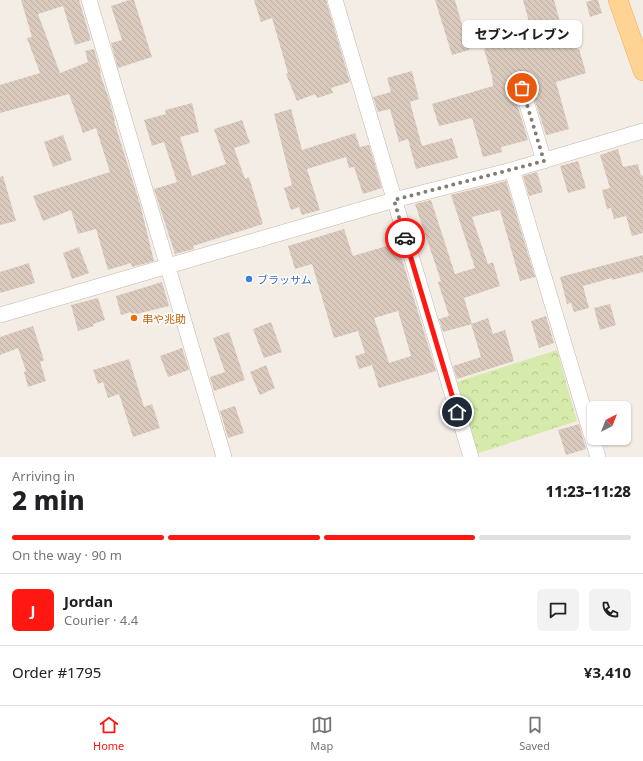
<!DOCTYPE html>
<meta charset="utf-8">
<style>
:root{--surface:#fff;--page:#f2f2f2;--text:#202124;--muted:#757577;--line:#e0e0e0;--accent:#ff1711}
body{margin:0;font-family:"Noto Sans","Noto Sans JP",sans-serif;background:var(--page);color:var(--text);height:100vh;display:flex;flex-direction:column;font-size:15px;white-space:nowrap}
*{box-sizing:border-box;margin:0}
p{font-size:13px;color:var(--muted)}
.icon{flex:none;width:22px;height:22px;fill:none;stroke:currentColor;stroke-width:2;stroke-linecap:round;stroke-linejoin:round}
.map{position:relative;height:457px;overflow:hidden}
.drawer{display:flex;flex-direction:column;background:var(--surface);flex:1}
.drawer>*{flex:none}
.needle{width:26px;rotate:42deg}
.buttons{position:absolute;left:587px;top:401px;display:grid;gap:8px}
.buttons a{display:grid;place-items:center;width:44px;height:44px;border-radius:6px;background:var(--surface);box-shadow:0 1px 3px #0004;font-size:20px}
.pin{position:absolute;display:grid;place-items:center;width:34px;height:34px;color:#fff;margin:-17px;border:2px solid #fff;border-radius:50%;box-shadow:0 1px 4px #0007}
.courier{position:absolute;display:grid;place-items:center;width:40px;height:40px;margin:-20px;border:3px solid #ff1711;border-radius:50%;background:#fff;color:#222;box-shadow:0 1px 5px #0007}
.bubble{position:absolute;height:28px;border-radius:6px;background:var(--surface);box-shadow:0 1px 3px #0004;font-size:13px;font-weight:800;line-height:28px;text-align:center}
.head em{font-style:normal;font-weight:800}
.head div{display:flex;flex-direction:column-reverse}
.head{display:flex;align-items:center;justify-content:space-between;height:68px;padding:0 12px}
h1{font-size:26px;font-weight:800;line-height:30px}
.bar{display:grid;grid-template-columns:repeat(4,1fr);gap:6px 4px;align-content:center;height:48px;padding:0 12px}
.bar i{height:5px;border-radius:3px;background:var(--line)}
.bar .selected{background:var(--accent)}
.bar p{grid-column:span 4}
.line{display:flex;align-items:center;gap:10px;padding:0 12px;border-top:1px solid var(--line)}
.line div{flex:1}
.round{display:grid;place-items:center;flex:none;width:42px;height:42px;border-radius:6px;background:var(--page)}
.tabs{display:flex;justify-content:space-around;align-items:center;height:56px;border-top:1px solid var(--line);background:var(--surface);font-size:11px;color:var(--muted)}
.tabs a{display:grid;justify-items:center;gap:2px}
.tabs .selected{color:var(--accent)}
.map>svg:first-child{display:block}
</style>
<div class="map">
<svg width="643" height="457" viewBox="0 0 643 457">
<defs>
<pattern id="forest-crowns" width="20" height="18" patternUnits="userSpaceOnUse"><rect width="20" height="18" fill="#d6ebab"/><path d="M2 6a3 3 0 1 1 6 0M12 15a3 3 0 1 1 6 0" fill="none" stroke="#b9ca94"/></pattern>
<pattern id="building-back-hatch" width="6" height="6" patternUnits="userSpaceOnUse"><rect width="6" height="6" fill="#d9cabd"/><path d="M-1 5l2 2M0 0l6 6M5-1l2 2" fill="none" stroke="#bcaea3"/></pattern>
</defs>
<rect width="100%" height="100%" fill="#f4ede5"/>
<polygon fill="url(#forest-crowns)" points="557,350 577,421 476,454 456,382"/>
<g fill="url(#building-back-hatch)" fill-rule="evenodd">
<polygon points="21,0 79,0 91,40 75,45 63,6 38,14 60,73 88,62 85,51 94,49 101,73 100,74 109,99 115,121 114,121 140,204 154,261 132,267 131,263 108,270 96,229 78,234 71,210 43,221 33,196 110,172 96,128 83,133 69,94 0,113 0,85 40,73 27,38 32,37"/>
<polygon points="129,0 134,0 152,57 118,68 111,43 122,40 111,6"/>
<polygon points="254,0 326,0 350,82 331,88 333,93 317,98 315,94 297,101 286,74 288,73 272,18 261,22"/>
<polygon points="435,0 455,0 469,50 452,55"/>
<polygon points="523,0 554,0 565,41 574,39 577,50 579,49 586,73 556,82 569,129 547,135 546,135 530,85 528,81 524,79 519,80 516,82 513,86 513,91 528,140 501,147 502,152 483,157 472,118 439,126 432,104 493,86 492,76 484,49 533,36"/>
<polygon points="593,0 598,0 602,13 590,17 586,2"/>
<polygon points="412,71 419,99 410,102 422,146 452,138 458,158 416,169 408,139 399,142 390,109 378,112 373,97 391,92 387,78"/>
<polygon points="192,103 199,132 180,137 192,176 226,164 214,129 242,120 250,143 234,148 245,179 249,177 263,224 193,246 194,249 175,254 154,189 177,182 164,142 152,146 144,120 166,114 165,110"/>
<polygon points="291,109 302,150 355,133 360,147 369,145 382,188 363,194 354,167 349,168 346,157 307,169 320,210 302,215 299,207 291,210 284,188 292,185 274,114"/>
<polygon points="63,135 72,160 53,167 44,142"/>
<polygon points="618,149 623,167 638,164 641,176 643,175 643,233 632,236 626,216 614,219 611,208 607,209 602,190 610,188 600,155"/>
<polygon points="578,161 586,188 568,193 560,166"/>
<polygon points="537,172 543,192 529,196 523,176"/>
<polygon points="3,176 16,221 0,225 0,177"/>
<polygon points="506,181 535,277 520,281 500,210 472,217 488,264 493,262 500,286 464,298 472,324 443,332 439,319 449,316 438,282 441,281 415,204 431,200 455,274 475,268 451,195"/>
<path d="M344,229l9,27 44,-13 39,128 -57,17 -7,-23 -13,4 -4,-13 10,-3 -7,-22 -24,7 -22,-74 -17,5 -7,-23zM398,311l13,45 -22,7 -15,-45z"/>
<polygon points="79,247 89,273 72,279 63,253"/>
<polygon points="643,255 643,272 612,280 612,278 583,286 589,308 574,312 571,303 567,304 560,277"/>
<polygon points="29,263 35,283 0,293 0,272"/>
<polygon points="162,282 169,306 132,315 131,312 121,315 116,296"/>
<polygon points="98,298 105,320 93,324 94,326 78,331 71,305"/>
<polygon points="610,304 616,325 600,330 594,308"/>
<polygon points="546,316 554,343 539,348 531,321"/>
<polygon points="488,318 493,334 505,330 514,361 457,379 453,366 481,357 471,324"/>
<polygon points="271,322 282,352 264,358 253,329"/>
<polygon points="33,326 44,360 40,362 46,381 28,387 24,372 26,371 18,348 0,355 0,337"/>
<polygon points="229,332 245,380 214,391 210,377 225,372 213,338"/>
<polygon points="182,348 189,370 168,377 160,356"/>
<polygon points="129,359 144,407 152,404 160,428 133,437 119,394 108,398 103,382 98,384 93,370"/>
<polygon points="266,365 275,388 260,395 250,372"/>
<polygon points="235,406 244,433 228,438 220,411"/>
<polygon points="579,424 586,449 566,455 558,430"/>
</g>
<g fill="none" stroke-linecap="round" stroke-linejoin="round">
<g stroke="#c3b7aa" stroke-width="16">
<g id="minor">
<polyline points="89,0 224,457"/>
<polyline points="335,0 471,457"/>
<polyline points="522,88 544,161"/>
<polyline points="512,170 598,457"/>
<polyline points="0,315 394,200 512,170 643,131"/>
</g>
</g>
<g stroke="#ecae5b" stroke-width="20">
<polyline id="major" points="618,0 643,71"/>
</g>
<use href="#minor" stroke="#fff" stroke-width="15"/>
<use href="#major" stroke="#ffd393" stroke-width="19"/>
</g>
<g fill="none" stroke-linecap="round" stroke-linejoin="round">
<polyline stroke="#847b72" stroke-width="4" stroke-dasharray="0 7.2" points="405,238 394,200 544,161 522,88"/>
<polyline stroke="#ff1711" stroke-width="5" points="405,238 457,412"/>
</g>
<circle fill="#3f7fe0" stroke="#fff" stroke-width="1.5" cx="249" cy="279" r="4"/>
<circle fill="#e8710a" stroke="#fff" stroke-width="1.5" cx="134" cy="318" r="4"/>
<g text-anchor="middle" dominant-baseline="central" stroke-width="3" stroke-linejoin="round" paint-order="stroke">
<g font-size="11" fill="#366cbe" stroke="#fff" text-anchor="start">
<text x="257" y="279">ブラッサム</text>
</g>
<g font-size="11" fill="#c56008" stroke="#fff" text-anchor="start">
<text x="142" y="318">串や兆助</text>
</g>
</g>
</svg>
<div class="buttons">
<a><svg class="needle" viewBox="-14 -14 28 28"><path d="M0-13l5 13h-10z" fill="#e53935"/><path d="M0 13l5-13h-10z" fill="#757577"/></svg></a>
</div>
<div class="pin" style="left:522px;top:88px;background:#ea580c"><svg class="icon" aria-label="bag" viewBox="0 0 24 24"><path d="M5 8h14l-1 12H6zM9 8a3 3 0 0 1 6 0"/></svg></div>
<div class="pin" style="left:457px;top:412px;background:#1f2937"><svg class="icon" aria-label="home" viewBox="0 0 24 24"><path d="M3 11l9-7 9 7M6 9v11h12V9"/></svg></div>
<div class="courier" style="left:405px;top:238px"><svg class="icon" aria-label="car" viewBox="0 0 24 24"><path d="M5 17H2v-5l4-1 3-4h7l3 4 3 1v5h-3M9 17h6M6 11h13"/><circle cx="7" cy="17" r="2"/><circle cx="17" cy="17" r="2"/></svg></div>
<div class="bubble" style="left:462px;top:20px;width:120px">セブン-イレブン</div>
</div>
<section class="drawer">
<div class="head"><div><h1>2 min</h1><p>Arriving in</p></div><em>11:23–11:28</em></div>
<div class="bar"><i class="selected"></i><i class="selected"></i><i class="selected"></i><i></i><p>On the way · 90 m</p></div>
<div class="line" style="height:72px"><b class="round" style="background:var(--accent);color:#fff">J</b><div><b>Jordan</b><p>Courier · 4.4</p></div><a class="round"><svg class="icon" aria-label="chat" viewBox="0 0 24 24"><path d="M4 5h16v11H9l-5 4z"/></svg></a><a class="round"><svg class="icon" aria-label="phone" viewBox="0 0 24 24"><path d="M5 4h4l2 5-3 2q2 4 5 5l2-3 5 2v4C11 20 4 13 5 4z"/></svg></a></div>
<div class="line" style="height:52px"><div>Order #1795</div><b>¥3,410</b></div>
</section>
<nav class="tabs">
<a class="selected"><svg class="icon" aria-label="home" viewBox="0 0 24 24"><path d="M3 11l9-7 9 7M6 9v11h12V9"/></svg>Home</a>
<a><svg class="icon" aria-label="map" viewBox="0 0 24 24"><path d="M3 6l6-2 6 2 6-2v14l-6 2-6-2-6 2zM9 4v14M15 6v14"/></svg>Map</a>
<a><svg class="icon" aria-label="saved" viewBox="0 0 24 24"><path d="M7 4h10v16l-5-4-5 4z"/></svg>Saved</a>
</nav>
